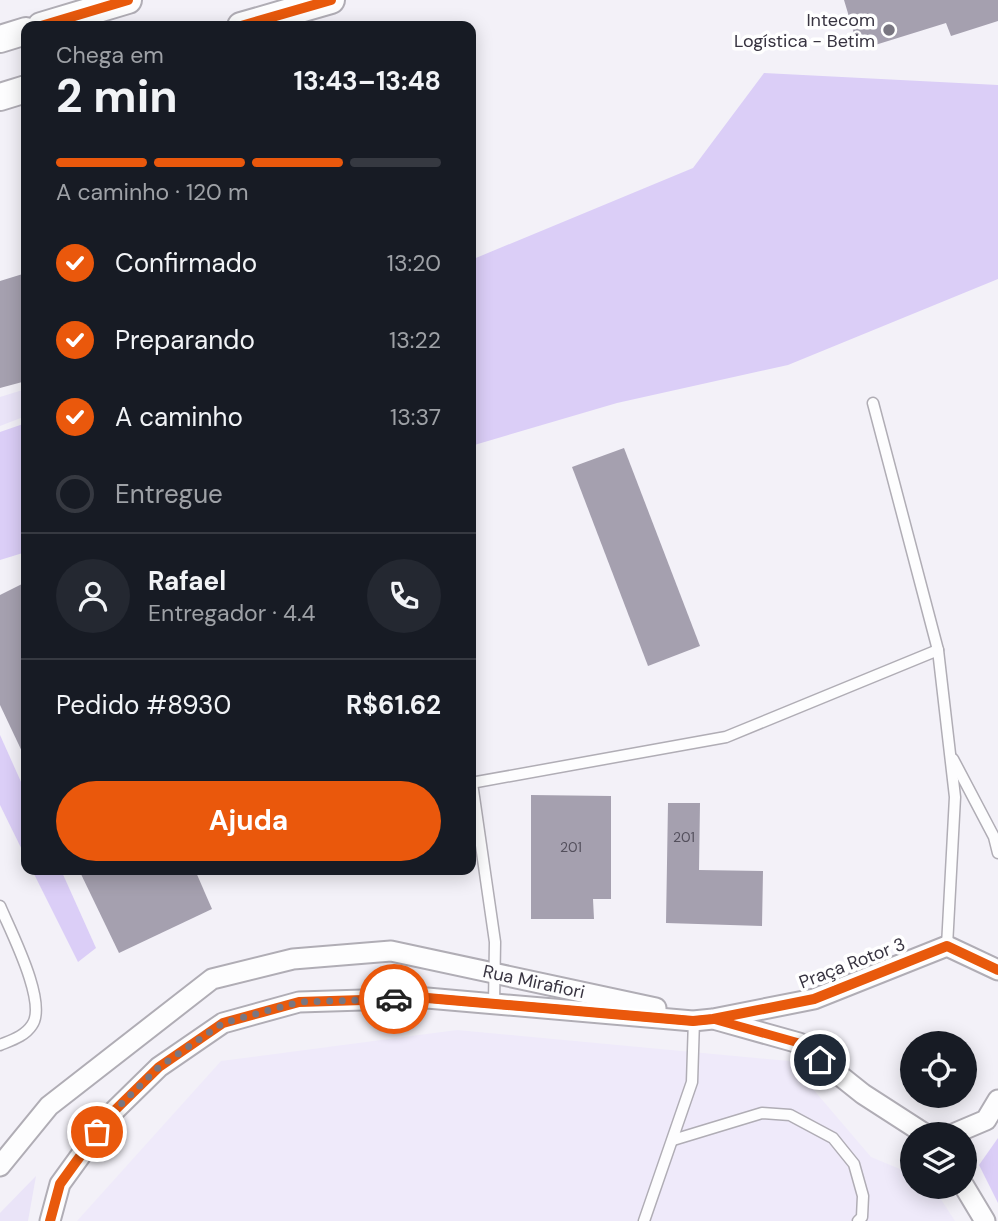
<!DOCTYPE html>
<html lang="pt">
<meta charset="utf-8">
<style>
:root{--surface:#171b24;--page:#242831;--text:#f1f3f6;--muted:#9ea1a6;--line:#363941;--accent:#ea580c}
body{margin:0;font-family:"DM Sans",sans-serif;background:var(--page);color:var(--text);height:100vh;display:flex;flex-direction:column;font-size:26px;white-space:nowrap}
*{box-sizing:border-box;margin:0}
p{font-size:23px;color:var(--muted)}
.icon{flex:none;width:38px;height:38px;fill:none;stroke:currentColor;stroke-width:2;stroke-linecap:round;stroke-linejoin:round}
.map{position:relative;flex:1;overflow:hidden}
.side{position:absolute;left:21px;top:21px;width:455px;height:854px;display:flex;flex-direction:column;background:var(--surface);border-radius:14px;box-shadow:0 4px 18px #0003}
.side>*{flex:none}
.tools{position:absolute;left:900px;top:1031px;display:grid;gap:14px}
.tools a{display:grid;place-items:center;width:77px;height:77px;border-radius:50%;background:var(--surface);box-shadow:0 4px 18px #0003;font-size:35px}
.pin{position:absolute;display:grid;place-items:center;width:60px;height:60px;color:#fff;margin:-30px;border:4px solid #fff;border-radius:50%;box-shadow:0 2px 7px #0007}
.courier{position:absolute;display:grid;place-items:center;width:70px;height:70px;margin:-35px;border:5px solid #ea580c;border-radius:50%;background:#fff;color:#222;box-shadow:0 2px 9px #0007}
.head em{font-style:normal;font-weight:700}
.head div{display:flex;flex-direction:column-reverse}
.head{display:flex;align-items:center;justify-content:space-between;height:119px;padding:0 35px}
h1{font-size:46px;font-weight:700;line-height:52px}
.bar{display:grid;grid-template-columns:repeat(4,1fr);gap:10px 7px;align-content:center;height:84px;padding:0 35px}
.bar i{height:9px;border-radius:5px;background:var(--line)}
.bar .active{background:var(--accent)}
.bar p{grid-column:span 4}
.line{display:flex;align-items:center;gap:18px;padding:0 35px;border-top:2px solid var(--line)}
.line div{flex:1}
.round{display:grid;place-items:center;flex:none;width:74px;height:74px;border-radius:37px;background:var(--page)}
ol{padding:0 35px;list-style:none}
li{display:flex;align-items:center;gap:21px;height:77px}
li p{margin-inline-start:auto}
li .icon{padding:7px;border-radius:50%;background:var(--accent);color:#fff;stroke-width:4}
li:last-child{color:var(--muted)}
li i{width:38px;height:38px;border:4px solid var(--line);border-radius:50%}
.primary-button{display:flex;gap:14px;margin-top:auto;padding:14px 35px}
.primary-button a{flex:1;height:80px;border-radius:42px;background:var(--accent);color:#fff;font-size:28px;font-weight:700;line-height:80px;text-align:center}
.map>svg:first-child{display:block}
</style>
<div class="map">
<svg width="998" height="1221" viewBox="0 0 998 1221">
<rect width="100%" height="100%" fill="#f3f1f8"/>
<polygon fill="#efeafa" points="457,1030 789,1061 871,1157 912,1174 912,1186 933,1187 955,1221 77,1221 221,1061"/>
<g fill="#eae4f8">
<polygon points="26,389 26,416 0,426 0,397"/>
<polygon points="36,1176 28,1221 0,1221 0,1213"/>
</g>
<g fill="#dbcef7">
<polygon points="764,73 998,85 998,279 788,365 617,403 471,446 471,260 693,168"/>
<polygon points="26,423 26,552 0,560 0,432"/>
<polygon points="0,735 26,793 26,858 0,805"/>
<polygon points="32,870 61,870 96,948 78,962"/>
<polygon points="998,1138 998,1203 979,1165"/>
</g>
<g fill="#a5a0af">
<polygon points="844,0 998,0 998,21 951,36 946,23 859,50"/>
<polygon points="26,273 26,381 0,388 0,281"/>
<polygon points="624,448 700,646 648,666 572,467"/>
<polygon points="26,582 26,760 0,705 0,595"/>
<polygon points="531,795 611,796 611,899 593,899 594,919 531,919"/>
<polygon points="668,803 700,803 699,870 763,871 762,926 666,923"/>
<polygon points="79,870 195,870 212,909 119,953"/>
</g>
<g fill="none" stroke-linecap="round" stroke-linejoin="round">
<g stroke="#b0adb5" stroke-width="13">
<g id="lane">
<polyline points="873,403 938,650 955,797 947,946"/>
<polyline points="953,759 994,837 998,853"/>
<polyline points="471,783 726,737 938,650"/>
<polyline points="472,783 495,942 494,1004"/>
<path d="M0,906c10,24 48,97 32,119 -7,11 -20,15 -32,20"/>
<polyline points="673,1140 762,1113 790,1115 833,1138 854,1164 863,1196 862,1217 858,1221"/>
<polyline points="644,1221 692,1082 694,1020"/>
</g>
</g>
<g stroke="#b0adb5" stroke-width="23">
<g id="street">
<polyline points="717,1020 799,1043 863,1094 925,1134"/>
<polyline points="953,1134 986,1120 998,1100"/>
<path id="s1" d="M0,1166l49,-60 163,-127 81,-20 98,-8 265,57"/>
<polyline points="964,1186 985,1221"/>
<polyline points="50,1221 60,1184 110,1115 159,1067 223,1023 299,1002 427,998 693,1021 713,1019 814,999 947,946 998,970"/>
</g>
</g>
<g stroke="#b0adb5" stroke-width="30">
<g id="secondary">
<polyline points="41,26 128,0"/>
<polyline points="241,26 331,0"/>
<polyline points="0,39 26,31"/>
<polyline points="0,97 26,89"/>
</g>
</g>
<use href="#lane" stroke="#fdfdfe" stroke-width="10"/>
<use href="#street" stroke="#fdfdfe" stroke-width="19"/>
<use href="#secondary" stroke="#fdfdfe" stroke-width="26"/>
<g stroke="#fff" stroke-width="15">
<g id="cycleway">
<polyline points="41,26 128,0"/>
<polyline points="241,26 331,0"/>
<polyline points="50,1221 60,1184 110,1115 159,1067 223,1023 299,1002 427,998 693,1021 713,1019 814,999 947,946 998,970"/>
</g>
</g>
<use href="#cycleway" stroke="#e8590c" stroke-width="10"/>
</g>
<g fill="none" stroke-linecap="round" stroke-linejoin="round">
<polyline stroke="#797681" stroke-width="7" stroke-dasharray="0 12.6" points="97,1132 110,1115 159,1067 223,1023 299,1002 394,999"/>
<polyline stroke="#ea580c" stroke-width="9" points="394,999 427,998 693,1021 713,1019 799,1043 820,1060"/>
</g>
<circle fill="#797681" stroke="#fff" stroke-width="2.5" cx="889" cy="30" r="7"/>
<g text-anchor="middle" dominant-baseline="central" stroke-width="7" stroke-linejoin="round" paint-order="stroke">
<g font-size="14" fill="#534f5c">
<text x="684" y="837">201</text>
<text x="571" y="847">201</text>
</g>
<g font-size="18" fill="#383441" stroke="#fff" text-anchor="end">
<text x="875" y="20">Intecom<tspan x="875" dy="21">Logística - Betim</tspan></text>
</g>
<g font-size="18" fill="#383441" stroke="#fff">
<text transform="translate(852 963) rotate(-21)">Praça Rotor 3</text>
<text stroke="none"><textPath href="#s1" startOffset="612">Rua Mirafiori</textPath></text>
</g>
</g>
</svg>
<div class="tools">
<a><svg class="icon" aria-label="locate" viewBox="0 0 24 24"><circle cx="12" cy="12" r="6"/><path d="M12 2v4M12 18v4M2 12h4M18 12h4"/></svg></a>
<a><svg class="icon" aria-label="layers" viewBox="0 0 24 24"><path d="M12 4l9 5-9 5-9-5zM3 14l9 5 9-5"/></svg></a>
</div>
<div class="pin" style="left:97px;top:1132px;background:#ea580c"><svg class="icon" aria-label="bag" viewBox="0 0 24 24"><path d="M5 8h14l-1 12H6zM9 8a3 3 0 0 1 6 0"/></svg></div>
<div class="pin" style="left:820px;top:1060px;background:#1f2937"><svg class="icon" aria-label="home" viewBox="0 0 24 24"><path d="M3 11l9-7 9 7M6 9v11h12V9"/></svg></div>
<div class="courier" style="left:394px;top:999px"><svg class="icon" aria-label="car" viewBox="0 0 24 24"><path d="M5 17H2v-5l4-1 3-4h7l3 4 3 1v5h-3M9 17h6M6 11h13"/><circle cx="7" cy="17" r="2"/><circle cx="17" cy="17" r="2"/></svg></div>
<section class="side">
<div class="head"><div><h1>2 min</h1><p>Chega em</p></div><em>13:43–13:48</em></div>
<div class="bar"><i class="active"></i><i class="active"></i><i class="active"></i><i></i><p>A caminho · 120 m</p></div>
<ol>
<li><svg class="icon" aria-label="check" viewBox="0 0 24 24"><path d="M5 12l5 5 9-10"/></svg>Confirmado<p>13:20</p></li>
<li><svg class="icon" aria-label="check" viewBox="0 0 24 24"><path d="M5 12l5 5 9-10"/></svg>Preparando<p>13:22</p></li>
<li><svg class="icon" aria-label="check" viewBox="0 0 24 24"><path d="M5 12l5 5 9-10"/></svg>A caminho<p>13:37</p></li>
<li><i></i>Entregue</li>
</ol>
<div class="line" style="height:126px"><a class="round"><svg class="icon" aria-label="person" viewBox="0 0 24 24"><circle cx="12" cy="8" r="4"/><path d="M4 21q1-7 8-7t8 7"/></svg></a><div><b>Rafael</b><p>Entregador · 4.4</p></div><a class="round"><svg class="icon" aria-label="phone" viewBox="0 0 24 24"><path d="M5 4h4l2 5-3 2q2 4 5 5l2-3 5 2v4C11 20 4 13 5 4z"/></svg></a></div>
<div class="line" style="height:91px"><div>Pedido #8930</div><b>R$61.62</b></div>
<div class="primary-button"><a>Ajuda</a></div>
</section>
</div>
